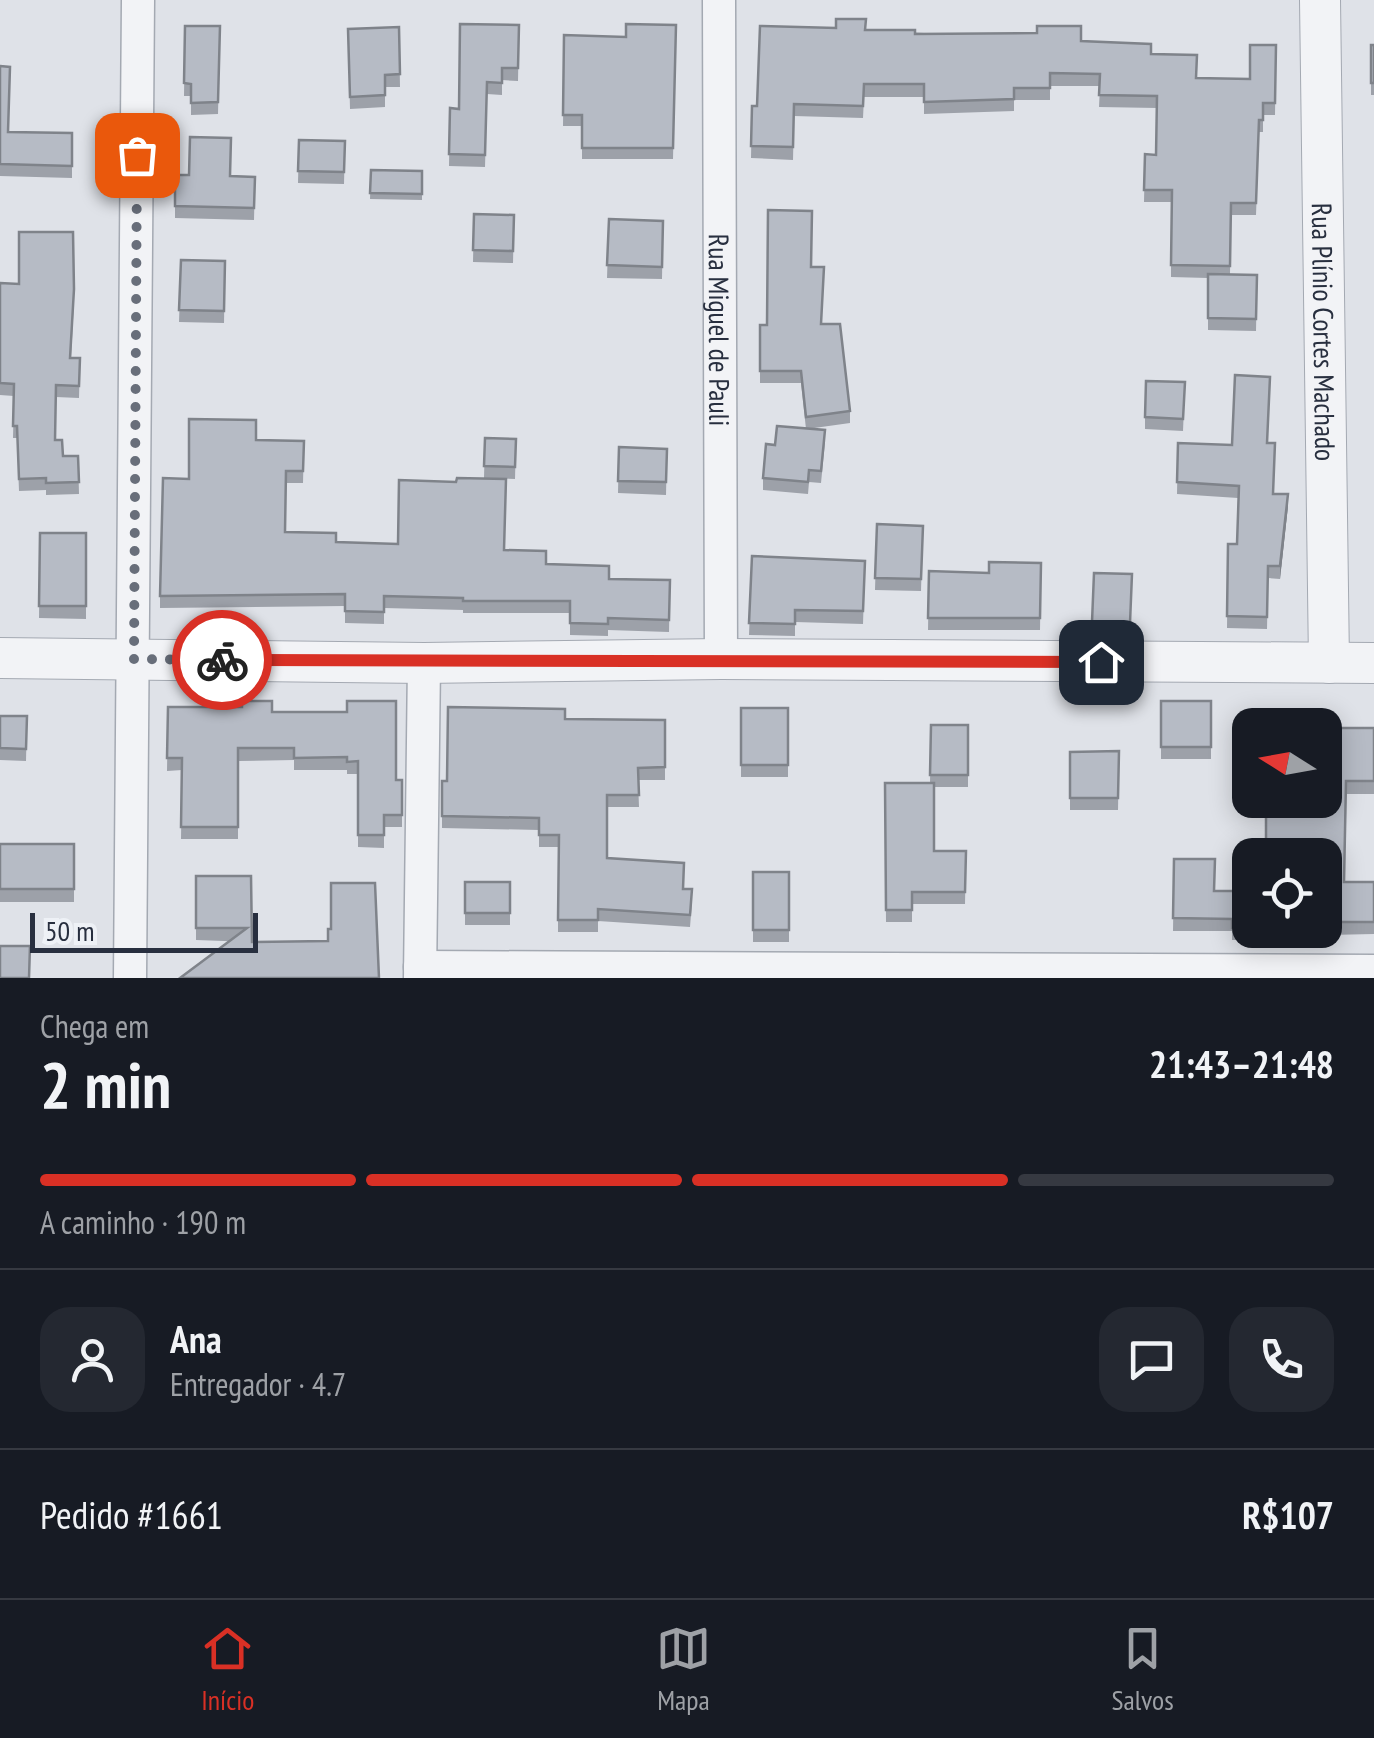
<!DOCTYPE html>
<html lang="pt">
<meta charset="utf-8">
<style>
:root{--surface:#171b24;--page:#242831;--text:#f1f3f6;--muted:#9ea1a6;--line:#363941;--accent:#d93025}
body{margin:0;font-family:"PT Sans Narrow",sans-serif;background:var(--page);color:var(--text);height:100vh;display:flex;flex-direction:column;font-size:38px;white-space:nowrap}
*{box-sizing:border-box;margin:0}
p{font-size:32px;color:var(--muted)}
.icon{flex:none;width:55px;height:55px;fill:none;stroke:currentColor;stroke-width:2;stroke-linecap:round;stroke-linejoin:round}
.map{position:relative;height:978px;overflow:hidden}
.side{display:flex;flex-direction:column;background:var(--surface);flex:1}
.side>*{flex:none}
.needle{width:65px;rotate:281deg}
.controls{position:absolute;left:1232px;top:708px;display:grid;gap:20px}
.controls a{display:grid;place-items:center;width:110px;height:110px;border-radius:20px;background:var(--surface);box-shadow:0 5px 25px #0003;font-size:50px}
.scale{position:absolute;left:30px;bottom:25px;width:228px;box-sizing:border-box;padding-left:10px;border:5px solid #282f3f;border-top:0;font-size:28px;line-height:35px;white-space:nowrap;color:#282f3f;-webkit-text-stroke:8px #eef1f6;paint-order:stroke}
.pin{position:absolute;display:grid;place-items:center;width:85px;height:85px;color:#fff;margin:-42px;border-radius:20px;box-shadow:0 5px 15px #0006}
.courier{position:absolute;display:grid;place-items:center;width:100px;height:100px;margin:-50px;border:8px solid #d93025;border-radius:50%;background:#fff;color:#222;box-shadow:0 2px 12px #0007}
.summary em{font-style:normal;font-weight:700}
.summary div{display:flex;flex-direction:column-reverse}
.summary{display:flex;align-items:center;justify-content:space-between;height:170px;padding:0 40px}
h1{font-size:65px;font-weight:700;line-height:75px}
.bar{display:grid;grid-template-columns:repeat(4,1fr);gap:15px 10px;align-content:center;height:120px;padding:0 40px}
.bar i{height:12px;border-radius:8px;background:var(--line)}
.bar .current{background:var(--accent)}
.bar p{grid-column:span 4}
.line{display:flex;align-items:center;gap:25px;padding:0 40px;border-top:2px solid var(--line)}
.line div{flex:1}
.round{display:grid;place-items:center;flex:none;width:105px;height:105px;border-radius:30px;background:var(--page)}
.dock{display:flex;justify-content:space-around;align-items:center;height:140px;border-top:2px solid var(--line);background:var(--surface);font-size:28px;color:var(--muted)}
.dock a{display:grid;justify-items:center;gap:5px}
.dock .current{color:var(--accent)}
.map>svg:first-child{display:block}
</style>
<div class="map">
<svg width="1374" height="978" viewBox="0 0 1374 978">
<rect width="100%" height="100%" fill="#dfe2e8"/>
<g fill="none" stroke-linecap="round" stroke-linejoin="round">
<g stroke="#a4a9b2" stroke-width="35">
<g id="minor">
<path id="s1" d="M719,0l2,659"/>
<polyline points="420,967 1374,971"/>
<polyline points="130,978 138,0"/>
<polyline points="420,978 424,663"/>
</g>
</g>
<g stroke="#a4a9b2" stroke-width="42">
<g id="tertiary">
<path id="s2" d="M1320,0l9,663"/>
<polyline points="0,658 424,663 721,659 1374,663"/>
</g>
</g>
<use href="#minor" stroke="#f2f3f6" stroke-width="32"/>
<use href="#tertiary" stroke="#f2f3f6" stroke-width="40"/>
</g>
<g fill="#9da1a9">
<polygon points="519,25 518,81 502,80 502,95 487,94 485,167 449,166 450,108 459,109"/>
<polygon points="676,25 673,159 582,159 582,126 563,126 564,35 626,37"/>
<polygon points="185,26 220,26 218,114 191,115 191,96 184,96"/>
<polygon points="399,27 400,87 385,87 385,107 350,109 348,29"/>
<polygon points="865,30 1081,41 1151,54 1197,78 1250,79 1276,45 1275,115 1263,115 1263,132 1259,132 1256,215 1231,215 1230,274 1257,275 1256,331 1208,330 1208,278 1171,277 1171,202 1144,202 1145,154 1156,155 1157,108 1099,107 1100,86 1050,86 1050,100 1014,100 1014,111 924,114 924,97 864,97 863,118 794,116 793,160 751,158 752,106 757,106"/>
<rect x="1371" y="45" width="3" height="50"/>
<polygon points="0,66 9,132 72,133 72,178 0,176"/>
<polygon points="299,140 345,141 344,184 298,183"/>
<polygon points="371,170 422,171 422,200 370,199"/>
<polygon points="175,175 255,177 254,220 175,218"/>
<polygon points="474,214 514,215 513,263 473,262"/>
<polygon points="609,219 663,221 662,279 607,278"/>
<polygon points="181,260 225,261 224,323 179,322"/>
<polygon points="811,267 822,324 850,411 850,423 807,429 825,442 821,483 809,482 808,494 763,490 763,478 775,445 806,429 801,383 760,383 760,325 767,325"/>
<polygon points="0,283 74,301 71,358 80,358 79,398 56,397 56,440 63,456 78,456 79,494 46,495 46,490 19,491 17,438 13,438 14,396 0,395"/>
<polygon points="1185,382 1183,431 1145,429 1145,417"/>
<polygon points="485,438 516,439 515,479 484,478"/>
<polygon points="256,440 304,441 303,483 286,483 285,532 336,542 505,550 546,564 609,579 670,580 669,632 608,630 608,636 570,635 570,613 463,613 463,610 384,608 384,624 345,623 345,606 160,608 160,596 189,479"/>
<polygon points="1178,443 1232,445 1268,443 1274,494 1288,506 1280,579 1268,578 1267,629 1227,628 1228,544 1237,544 1238,498 1177,494"/>
<polygon points="619,447 667,449 666,495 618,493"/>
<polygon points="877,524 923,526 921,591 875,590"/>
<polygon points="40,533 86,533 86,619 39,618"/>
<polygon points="752,556 865,561 863,624 795,622 795,636 749,635"/>
<polygon points="1041,563 1040,630 928,630 929,571 989,573"/>
<polygon points="1094,573 1132,574 1130,635 1092,634"/>
<rect x="1161" y="701" width="50" height="58"/>
<polygon points="168,707 272,712 396,780 402,780 402,827 384,827 384,848 358,847 358,774 347,774 347,770 294,770 294,760 238,761 238,839 181,839 182,770 167,771"/>
<rect x="741" y="708" width="47" height="69"/>
<polygon points="0,716 27,716 26,761 0,760"/>
<polygon points="565,719 665,720 665,780 638,780 639,807 607,807 607,858 684,889 692,902 690,927 598,921 598,932 558,932 558,847 539,847 539,830 442,828 442,781 447,781"/>
<polygon points="931,725 968,725 968,787 934,787 934,851 966,851 965,904 912,904 912,922 886,922 885,783 930,783"/>
<polygon points="1374,728 1374,794 1346,794 1344,882 1374,882 1374,934 1328,935 1328,938 1232,940 1232,931 1173,931 1174,859 1215,891 1250,891 1250,930 1325,930 1325,800"/>
<polygon points="1119,751 1118,810 1070,810 1070,752"/>
<rect x="0" y="844" width="74" height="58"/>
<rect x="753" y="872" width="36" height="70"/>
<polygon points="196,876 251,876 252,942 196,940"/>
<rect x="465" y="882" width="45" height="43"/>
</g>
<polygon fill="#7f838a" points="1288,494 1288,506 1280,579 1280,566"/>
<g fill="#b6bbc5" stroke="#7f838a" stroke-width="2.5">
<polygon points="836,19 866,19 865,30 915,30 915,34 1037,33 1037,26 1081,26 1081,41 1151,44 1151,54 1197,55 1196,78 1250,79 1250,45 1276,45 1275,103 1263,103 1263,120 1259,120 1256,203 1231,203 1230,266 1171,265 1172,190 1144,190 1145,154 1156,155 1157,96 1099,95 1100,74 1050,73 1050,88 1014,88 1014,99 924,102 924,84 864,84 863,106 794,104 793,147 751,146 752,106 757,106 760,26 836,28"/>
<polygon points="460,24 519,25 518,68 502,68 502,83 487,82 485,155 449,154 450,108 459,109"/>
<polygon points="626,24 676,25 673,148 582,148 582,115 563,115 564,35 626,37"/>
<polygon points="185,26 220,26 218,102 191,103 191,84 184,83"/>
<polygon points="399,27 400,74 385,75 385,95 350,97 348,29"/>
<rect x="1371" y="45" width="3" height="38"/>
<polygon points="0,66 10,67 8,132 72,133 72,166 0,164"/>
<polygon points="190,137 231,138 230,176 255,177 254,208 175,206 175,175 189,175"/>
<polygon points="299,140 345,141 344,172 298,171"/>
<polygon points="371,170 422,171 422,194 370,193"/>
<polygon points="768,210 812,211 811,267 824,267 821,324 840,324 850,411 806,417 801,371 760,371 760,325 767,325"/>
<polygon points="474,214 514,215 513,251 473,250"/>
<polygon points="609,219 663,221 662,267 607,265"/>
<polygon points="19,232 73,232 74,289 70,358 80,358 79,386 56,385 55,440 62,440 63,456 78,456 79,482 46,483 46,478 19,479 17,426 13,426 14,384 0,383 0,283 19,284"/>
<polygon points="181,260 225,261 224,311 179,310"/>
<polygon points="1208,274 1257,275 1256,319 1208,318"/>
<polygon points="1235,375 1270,377 1267,443 1275,443 1273,494 1288,494 1280,566 1268,566 1267,617 1227,616 1228,544 1237,544 1239,486 1177,482 1178,443 1232,445"/>
<polygon points="1146,381 1185,382 1183,419 1145,417"/>
<polygon points="189,419 256,420 256,440 304,441 303,471 286,471 285,532 336,533 336,542 398,544 399,480 456,482 457,478 506,479 504,550 546,551 546,564 609,566 609,579 670,580 669,620 608,618 608,624 570,623 570,601 463,601 463,598 384,596 384,612 345,611 345,594 160,596 163,478 189,479"/>
<polygon points="777,426 825,430 821,471 809,470 808,482 763,478 766,444 775,445"/>
<polygon points="485,438 516,439 515,467 484,466"/>
<polygon points="619,447 667,449 666,482 618,481"/>
<polygon points="877,524 923,526 921,579 875,578"/>
<polygon points="40,533 86,533 86,606 39,606"/>
<polygon points="752,556 865,561 863,611 795,610 795,624 749,623"/>
<polygon points="989,562 1041,563 1040,618 928,618 929,571 989,573"/>
<polygon points="1094,573 1132,574 1130,623 1092,622"/>
<polygon points="242,701 272,701 272,712 347,712 347,701 396,701 396,780 402,780 402,815 384,815 384,835 358,835 358,761 347,762 347,757 294,758 294,748 238,748 238,827 181,827 182,758 167,758 168,707 242,707"/>
<rect x="1161" y="701" width="50" height="46"/>
<polygon points="448,707 565,709 565,719 665,720 665,767 638,768 639,795 607,795 607,858 684,863 683,889 692,889 690,915 598,909 598,920 558,920 559,835 539,835 539,818 442,816 442,781 447,781"/>
<rect x="741" y="708" width="47" height="57"/>
<polygon points="0,716 27,716 26,749 0,748"/>
<polygon points="931,725 968,725 968,775 930,775"/>
<polygon points="1325,728 1374,728 1374,781 1346,781 1344,882 1374,882 1374,922 1328,922 1328,926 1325,926 1325,855 1266,855 1266,800 1325,800"/>
<polygon points="1119,751 1118,798 1070,798 1070,752"/>
<polygon points="885,783 934,783 934,851 966,851 965,892 912,892 912,910 886,910"/>
<rect x="0" y="844" width="74" height="45"/>
<polygon points="1174,859 1215,859 1214,891 1250,891 1250,927 1232,928 1232,919 1173,918"/>
<rect x="753" y="872" width="36" height="58"/>
<polygon points="196,876 251,876 252,942 328,941 328,929 331,929 331,883 375,883 379,978 180,978 247,928 196,928"/>
<rect x="465" y="882" width="45" height="31"/>
<polygon points="0,946 30,946 29,978 0,978"/>
</g>
<g fill="none" stroke-linecap="round" stroke-linejoin="round">
<polyline stroke="#686e7a" stroke-width="10" stroke-dasharray="0 18" points="137,155 134,659 222,660"/>
<polyline stroke="#d93025" stroke-width="12" points="222,660 1101,662"/>
</g>
<g text-anchor="middle" dominant-baseline="central" stroke-width="8" stroke-linejoin="round" paint-order="stroke">
<g font-size="28" fill="#282f3f" stroke="#eef1f6">
<text stroke="none"><textPath href="#s1" startOffset="330">Rua Miguel de Pauli</textPath></text>
<text stroke="none"><textPath href="#s2" startOffset="332">Rua Plínio Cortes Machado</textPath></text>
</g>
</g>
</svg>
<div class="controls">
<a><svg class="needle" viewBox="-14 -14 28 28"><path d="M0-13l5 13h-10z" fill="#e53935"/><path d="M0 13l5-13h-10z" fill="#9ea1a6"/></svg></a>
<a><svg class="icon" aria-label="locate" viewBox="0 0 24 24"><circle cx="12" cy="12" r="6"/><path d="M12 2v4M12 18v4M2 12h4M18 12h4"/></svg></a>
</div>
<div class="scale">50 m</div>
<div class="pin" style="left:137px;top:155px;background:#ea580c"><svg class="icon" aria-label="bag" viewBox="0 0 24 24"><path d="M5 8h14l-1 12H6zM9 8a3 3 0 0 1 6 0"/></svg></div>
<div class="pin" style="left:1101px;top:662px;background:#1f2937"><svg class="icon" aria-label="home" viewBox="0 0 24 24"><path d="M3 11l9-7 9 7M6 9v11h12V9"/></svg></div>
<div class="courier" style="left:222px;top:660px"><svg class="icon" aria-label="bike" viewBox="0 0 24 24"><circle cx="6" cy="16" r="4"/><circle cx="18" cy="16" r="4"/><path d="M6 16l4-8h5l3 8M10 8l3 8H6M13 5h3"/></svg></div>
</div>
<section class="side">
<div class="summary"><div><h1>2 min</h1><p>Chega em</p></div><em>21:43–21:48</em></div>
<div class="bar"><i class="current"></i><i class="current"></i><i class="current"></i><i></i><p>A caminho · 190 m</p></div>
<div class="line" style="height:180px"><a class="round"><svg class="icon" aria-label="person" viewBox="0 0 24 24"><circle cx="12" cy="8" r="4"/><path d="M4 21q1-7 8-7t8 7"/></svg></a><div><b>Ana</b><p>Entregador · 4.7</p></div><a class="round"><svg class="icon" aria-label="chat" viewBox="0 0 24 24"><path d="M4 5h16v11H9l-5 4z"/></svg></a><a class="round"><svg class="icon" aria-label="phone" viewBox="0 0 24 24"><path d="M5 4h4l2 5-3 2q2 4 5 5l2-3 5 2v4C11 20 4 13 5 4z"/></svg></a></div>
<div class="line" style="height:130px"><div>Pedido #1661</div><b>R$107</b></div>
</section>
<nav class="dock">
<a class="current"><svg class="icon" aria-label="home" viewBox="0 0 24 24"><path d="M3 11l9-7 9 7M6 9v11h12V9"/></svg>Início</a>
<a><svg class="icon" aria-label="map" viewBox="0 0 24 24"><path d="M3 6l6-2 6 2 6-2v14l-6 2-6-2-6 2zM9 4v14M15 6v14"/></svg>Mapa</a>
<a><svg class="icon" aria-label="saved" viewBox="0 0 24 24"><path d="M7 4h10v16l-5-4-5 4z"/></svg>Salvos</a>
</nav>
